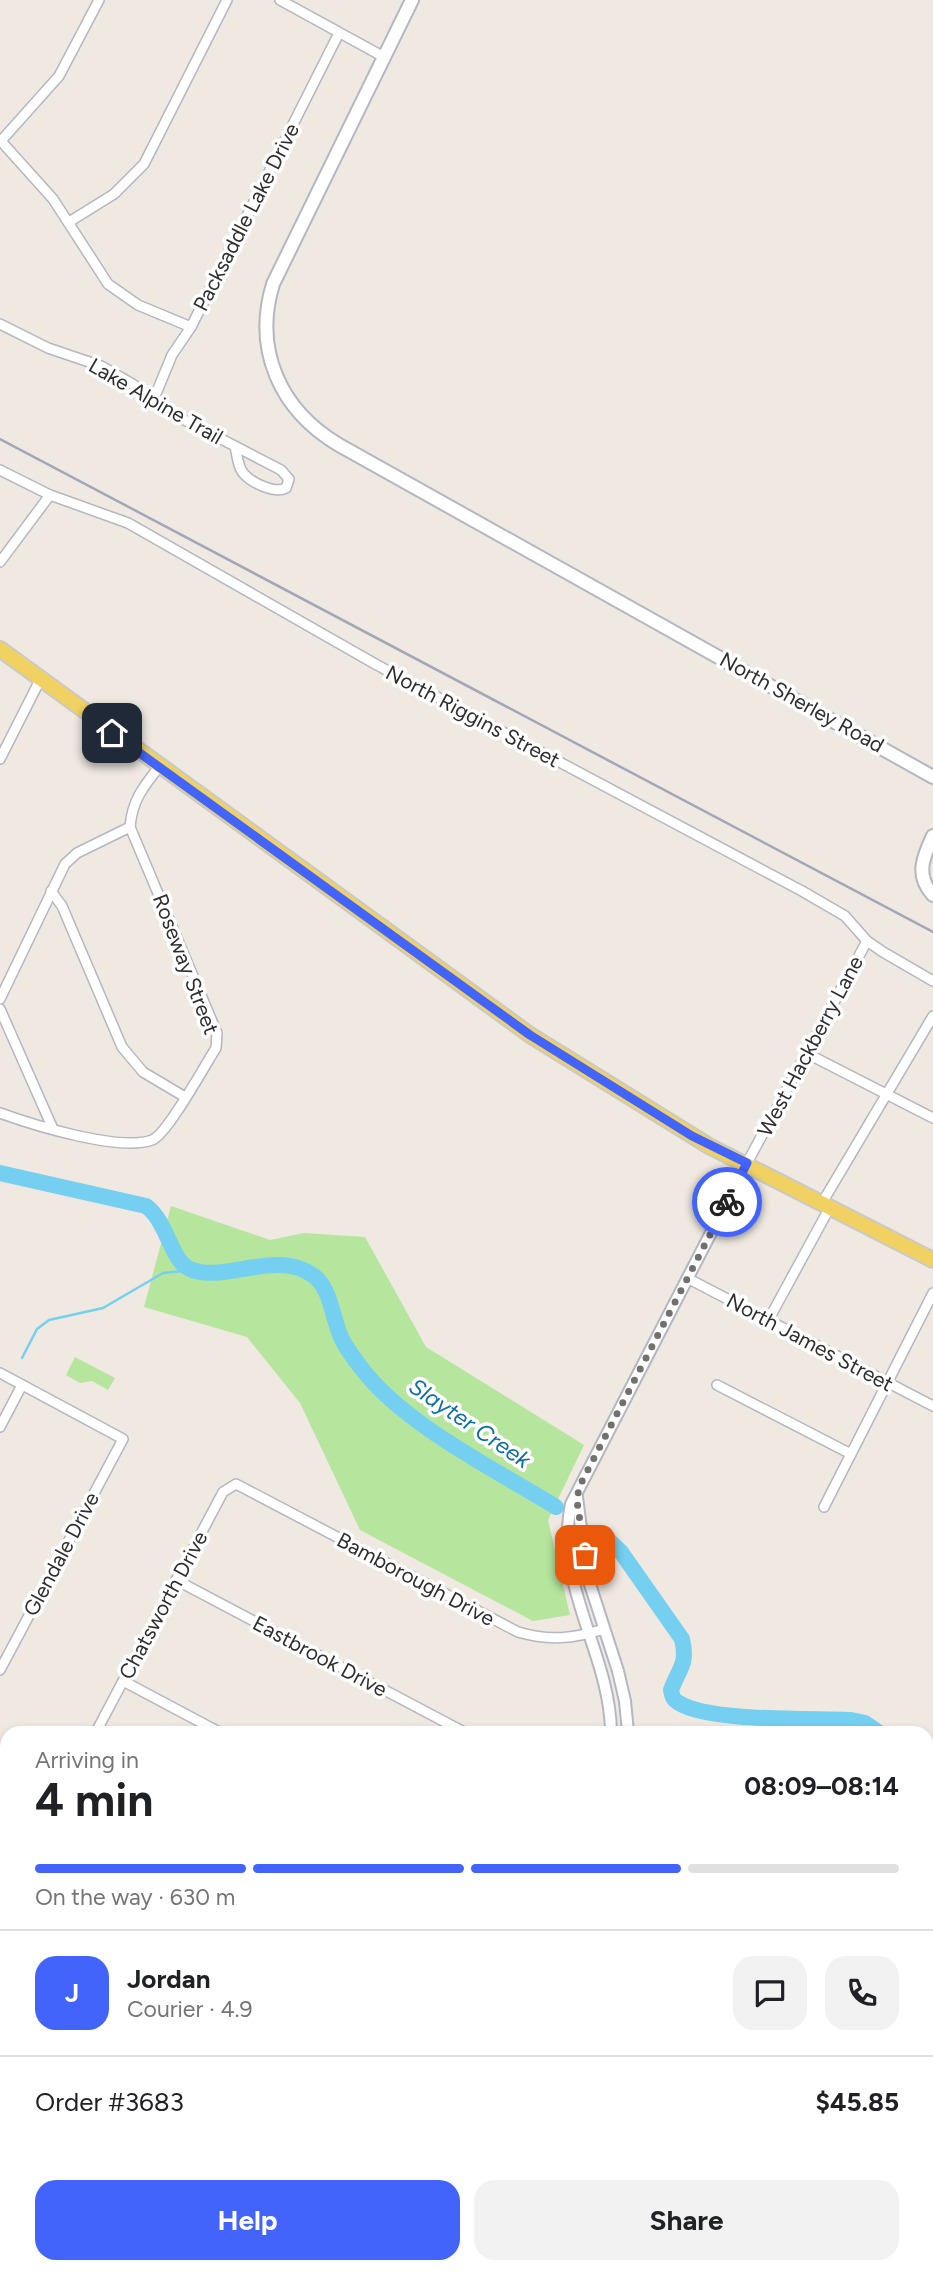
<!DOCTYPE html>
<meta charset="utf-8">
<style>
:root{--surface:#fff;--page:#f2f2f2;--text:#202124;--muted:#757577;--line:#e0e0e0;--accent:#4264fb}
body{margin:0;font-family:Figtree,sans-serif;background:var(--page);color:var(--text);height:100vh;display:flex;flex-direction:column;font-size:26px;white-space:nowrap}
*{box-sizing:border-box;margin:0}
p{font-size:23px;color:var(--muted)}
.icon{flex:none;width:38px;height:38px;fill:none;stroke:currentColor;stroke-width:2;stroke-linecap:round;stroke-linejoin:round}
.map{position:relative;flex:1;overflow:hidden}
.side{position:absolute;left:0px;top:1726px;width:934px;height:548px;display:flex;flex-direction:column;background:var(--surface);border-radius:21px 21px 0 0;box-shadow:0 4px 10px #0003}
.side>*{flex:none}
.pin{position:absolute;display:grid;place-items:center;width:60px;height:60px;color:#fff;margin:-30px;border-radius:14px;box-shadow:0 4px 10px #0006}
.courier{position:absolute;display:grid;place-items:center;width:70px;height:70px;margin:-35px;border:5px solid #4264fb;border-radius:50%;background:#fff;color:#222;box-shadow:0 2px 9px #0007}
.summary em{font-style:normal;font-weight:700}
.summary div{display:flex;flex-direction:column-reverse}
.summary{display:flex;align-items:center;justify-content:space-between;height:119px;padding:0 35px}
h1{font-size:46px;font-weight:700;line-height:52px}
.bar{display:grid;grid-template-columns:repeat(4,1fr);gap:10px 7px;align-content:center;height:84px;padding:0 35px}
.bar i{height:9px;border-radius:5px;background:var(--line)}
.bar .selected{background:var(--accent)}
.bar p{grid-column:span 4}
.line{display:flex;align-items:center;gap:18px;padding:0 35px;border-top:2px solid var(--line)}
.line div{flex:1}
.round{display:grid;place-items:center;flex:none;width:74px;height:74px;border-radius:21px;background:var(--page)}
.action{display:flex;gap:14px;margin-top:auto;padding:14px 35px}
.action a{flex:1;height:80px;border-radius:21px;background:var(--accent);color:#fff;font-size:28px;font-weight:700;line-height:80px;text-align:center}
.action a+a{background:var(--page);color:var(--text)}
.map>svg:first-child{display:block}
</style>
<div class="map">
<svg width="933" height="2272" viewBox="0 0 933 2272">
<rect width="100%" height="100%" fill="#efe9e1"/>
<g fill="#b6e59e">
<polygon points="171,1206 270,1240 304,1233 365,1237 426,1347 584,1445 548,1520 570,1615 533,1621 360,1530 300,1403 247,1337 144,1307"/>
<polygon points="75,1357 115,1378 108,1390 92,1381 80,1383 66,1375"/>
</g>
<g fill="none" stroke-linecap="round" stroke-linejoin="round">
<polyline stroke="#75cff0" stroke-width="2.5" points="22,1358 37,1329 49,1320 103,1308 163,1273 192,1270"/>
<g stroke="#75cff0" stroke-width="16">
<path d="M0,1173l146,33c22,16 24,54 44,63 32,15 88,-21 124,7 19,15 18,47 30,67 5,9 12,18 18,26 43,56 134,101 194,138"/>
<path d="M601,1533l20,19 61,87c6,26 -3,29 -11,51 1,6 2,10 8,13 30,19 132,15 172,17l14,3 13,9"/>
<polyline points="928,1814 933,1816"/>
</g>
<g stroke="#b4b7c1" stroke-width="12">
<g id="minor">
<polyline points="280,0 384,57"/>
<polyline points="0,140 53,199 108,284 138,305 191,327"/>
<polyline points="0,142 59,76 99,0"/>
<polyline points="69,222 114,194 144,164 227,0"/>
<path d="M0,324l48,24 53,18 33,19 37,28 110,57 8,9 -3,9c-11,6 -34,-5 -42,-14 -6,-6 -7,-19 -9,-28"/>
<polyline points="153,401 172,355 191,327 339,33"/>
<polyline points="0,470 50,495 128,523 377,665 802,891 845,916 867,941 883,952 933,981"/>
<polyline points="0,562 50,495"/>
<polyline points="0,759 40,680"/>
<polyline points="51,891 62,906 122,1047 143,1072 185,1097"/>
<path d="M0,999l65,-135 12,-11 53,-26c2,-26 13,-40 29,-60"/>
<polyline points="0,1009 53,1129"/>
<polyline points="806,1053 933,1118"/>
<path d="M0,1113c33,12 120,39 152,27 15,-5 53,-75 64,-92l1,-15 -87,-206"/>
<polyline points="747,1163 867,941"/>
<polyline points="822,1203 933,1016"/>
<polyline points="687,1278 933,1406"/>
<polyline points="769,1319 830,1207"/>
<polyline points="0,1373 123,1439 0,1670"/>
<polyline points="717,1385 851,1454"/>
<polyline points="0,1427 22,1385"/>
<polyline points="824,1507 933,1293"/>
<polyline points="176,1580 464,1732"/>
<polyline points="123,1681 219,1732"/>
<path d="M96,1732l127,-240 13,-8 282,148c31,9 55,7 86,-3"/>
<polyline points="0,1908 7,1900"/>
<polyline points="0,2037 7,2033"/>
<polyline points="928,2071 933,2060"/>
<polyline points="928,2212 933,2215"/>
<polyline points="0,2223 7,2209"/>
<polyline points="674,2266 684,2272"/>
<polyline points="103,2272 106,2266"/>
<polyline points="228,2272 231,2266"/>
<polyline points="395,2272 398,2266"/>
<polyline points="782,2272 785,2266"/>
</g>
</g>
<g stroke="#b4b7c1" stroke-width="14">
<g id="tertiary">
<polyline points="577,1497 587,1575 618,1671 625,1701 628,1732"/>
<path d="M611,1732c-1,-79 -57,-146 -40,-228l176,-341"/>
<polyline points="0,1846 7,1850"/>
<polyline points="0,1865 7,1869"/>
<polyline points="333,2266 344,2272"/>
<polyline points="366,2266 377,2272"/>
<polyline points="303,2272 306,2266"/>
<polyline points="321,2272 324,2266"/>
</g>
</g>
<g stroke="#b4b7c1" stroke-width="16">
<g id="secondary">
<path d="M412,0l-139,284c-20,66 7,126 66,161l594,332"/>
<path d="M933,836c-10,21 -18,40 0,59"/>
</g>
</g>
<g stroke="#c9c9c9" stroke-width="18">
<polyline id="primary" points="0,649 530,1035 709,1146 933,1260"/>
</g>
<use href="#minor" stroke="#fff" stroke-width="9"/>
<use href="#tertiary" stroke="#fff" stroke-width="10"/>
<use href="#secondary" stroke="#fff" stroke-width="12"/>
<use href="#primary" stroke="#f2d163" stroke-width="14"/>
<polyline stroke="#a3a6b8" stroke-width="2.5" points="0,439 933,932"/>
</g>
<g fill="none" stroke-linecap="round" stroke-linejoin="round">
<polyline stroke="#726f6d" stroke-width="7" stroke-dasharray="0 12.6" points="585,1555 577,1501 579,1487 727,1202"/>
<polyline stroke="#4264fb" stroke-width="9" points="112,733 530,1035 692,1136 747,1163 727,1202"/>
</g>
<g text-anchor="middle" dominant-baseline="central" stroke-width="7" stroke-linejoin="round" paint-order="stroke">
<g font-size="21" fill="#2e2e2e" stroke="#fff">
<text transform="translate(246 217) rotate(-63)">Packsaddle Lake Drive</text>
<text transform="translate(156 401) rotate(30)">Lake Alpine Trail</text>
<text transform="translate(802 702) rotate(29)">North Sherley Road</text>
<text transform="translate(473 716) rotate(28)">North Riggins Street</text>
<text transform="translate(186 964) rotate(69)">Roseway Street</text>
<text transform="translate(810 1046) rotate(-62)">West Hackberry Lane</text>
<text transform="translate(810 1342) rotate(28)">North James Street</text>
<text transform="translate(61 1554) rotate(-62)">Glendale Drive</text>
<text transform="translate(416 1579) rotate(28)">Bamborough Drive</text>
<text transform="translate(163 1605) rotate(-62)">Chatsworth Drive</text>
<text transform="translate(320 1656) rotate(28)">Eastbrook Drive</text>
</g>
<g font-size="23" font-style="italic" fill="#0d6fa3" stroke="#fff">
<text transform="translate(470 1423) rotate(34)">Slayter Creek</text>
</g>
</g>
</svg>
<div class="pin" style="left:585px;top:1555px;background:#ea580c"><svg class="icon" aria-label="bag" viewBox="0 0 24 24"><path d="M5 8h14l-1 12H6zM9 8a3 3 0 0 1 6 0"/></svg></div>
<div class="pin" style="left:112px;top:733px;background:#1f2937"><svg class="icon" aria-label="home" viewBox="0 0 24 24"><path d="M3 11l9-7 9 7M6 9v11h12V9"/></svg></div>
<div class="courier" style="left:727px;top:1202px"><svg class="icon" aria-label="bike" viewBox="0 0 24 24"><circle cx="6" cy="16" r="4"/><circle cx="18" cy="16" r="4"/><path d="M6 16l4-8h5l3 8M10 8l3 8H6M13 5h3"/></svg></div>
<section class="side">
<div class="summary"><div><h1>4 min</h1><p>Arriving in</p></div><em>08:09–08:14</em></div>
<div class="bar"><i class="selected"></i><i class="selected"></i><i class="selected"></i><i></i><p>On the way · 630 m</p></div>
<div class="line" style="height:126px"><b class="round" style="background:var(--accent);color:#fff">J</b><div><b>Jordan</b><p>Courier · 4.9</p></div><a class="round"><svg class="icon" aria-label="chat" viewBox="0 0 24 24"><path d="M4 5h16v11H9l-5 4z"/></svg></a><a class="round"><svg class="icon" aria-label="phone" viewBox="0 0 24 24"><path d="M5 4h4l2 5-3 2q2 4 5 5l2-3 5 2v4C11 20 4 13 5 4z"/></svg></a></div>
<div class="line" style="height:91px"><div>Order #3683</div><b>$45.85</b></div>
<div class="action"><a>Help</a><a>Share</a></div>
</section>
</div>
